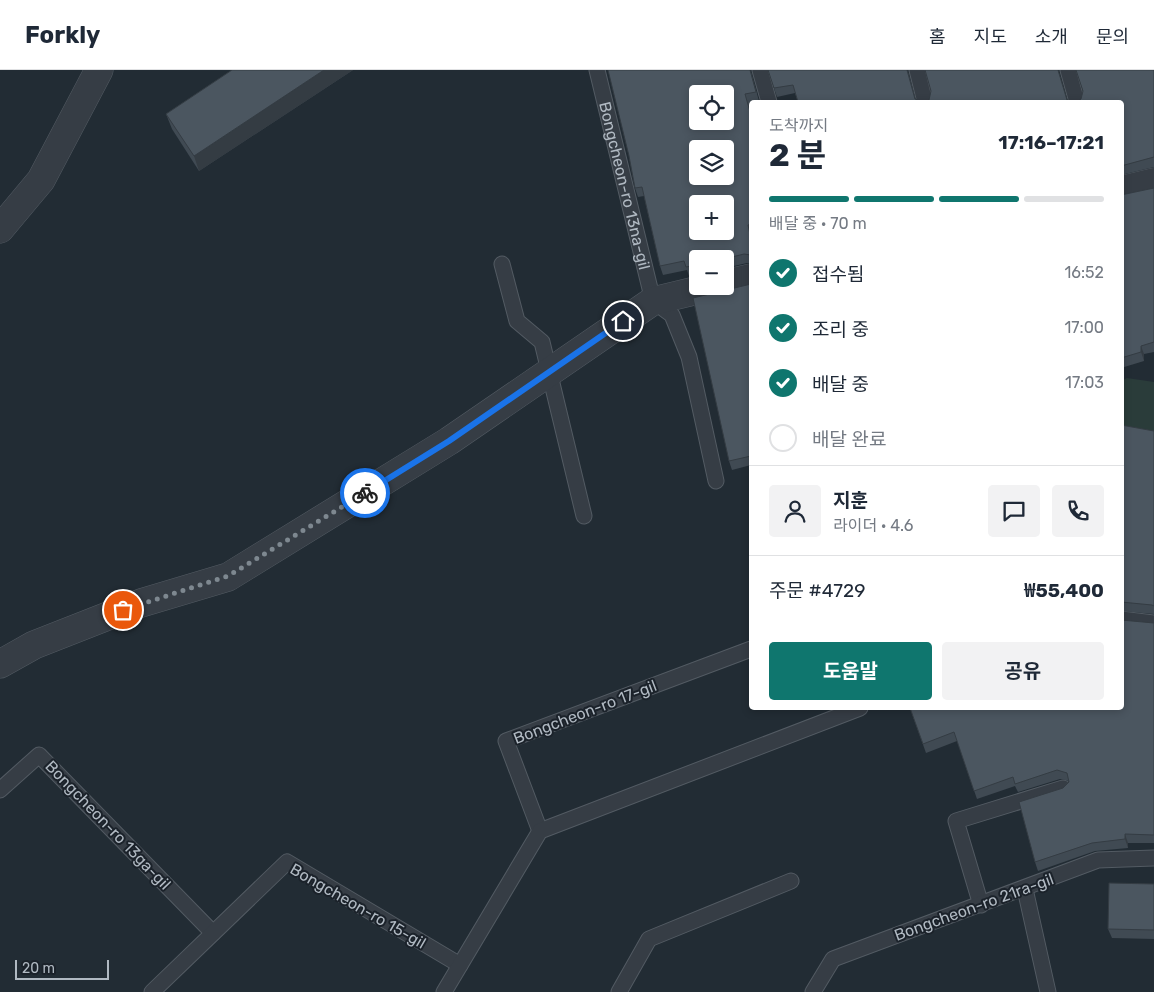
<!DOCTYPE html>
<html lang="ko">
<meta charset="utf-8">
<style>
:root{--surface:#fff;--page:#f2f2f3;--text:#1f2937;--muted:#747a83;--line:#e0e1e3;--accent:#0f766e}
body{margin:0;font-family:Rubik,"Noto Sans KR",sans-serif;background:var(--page);color:var(--text);height:100vh;display:flex;flex-direction:column;font-size:19px;white-space:nowrap}
*{box-sizing:border-box;margin:0}
p{font-size:16px;color:var(--muted)}
.icon{flex:none;width:28px;height:28px;fill:none;stroke:currentColor;stroke-width:2;stroke-linecap:round;stroke-linejoin:round}
.map{position:relative;flex:1;overflow:hidden}
.panel{position:absolute;left:749px;top:30px;width:375px;height:610px;display:flex;flex-direction:column;background:var(--surface);border-radius:5px;box-shadow:0 2px 8px #0003}
.panel>*{flex:none}
.fabs{position:absolute;left:689px;top:15px;display:grid;gap:10px}
.fabs a{display:grid;place-items:center;width:45px;height:45px;border-radius:5px;background:var(--surface);box-shadow:0 2px 8px #0003;font-size:25px}
.scale{position:absolute;left:15px;bottom:12px;width:94px;box-sizing:border-box;padding-left:5px;border:2px solid #b0b9c2;border-top:0;font-size:14px;line-height:18px;white-space:nowrap;color:#b0b9c2;-webkit-text-stroke:4px #1b222a;paint-order:stroke}
.pin{position:absolute;display:grid;place-items:center;width:42px;height:42px;color:#fff;margin:-21px;border:2px solid #fff;border-radius:50%;box-shadow:0 1px 5px #0007}
.courier{position:absolute;display:grid;place-items:center;width:50px;height:50px;margin:-25px;border:4px solid #1a73e8;border-radius:50%;background:#fff;color:#222;box-shadow:0 1px 6px #0007}
.head em{font-style:normal;font-weight:700}
.head div{display:flex;flex-direction:column-reverse}
.head{display:flex;align-items:center;justify-content:space-between;height:85px;padding:0 20px}
h1{font-size:32px;font-weight:700;line-height:38px}
.bar{display:grid;grid-template-columns:repeat(4,1fr);gap:8px 5px;align-content:center;height:60px;padding:0 20px}
.bar i{height:6px;border-radius:4px;background:var(--line)}
.bar .selected{background:var(--accent)}
.bar p{grid-column:span 4}
.line{display:flex;align-items:center;gap:12px;padding:0 20px;border-top:1px solid var(--line)}
.line div{flex:1}
.round{display:grid;place-items:center;flex:none;width:52px;height:52px;border-radius:5px;background:var(--page)}
ol{padding:0 20px;list-style:none}
li{display:flex;align-items:center;gap:15px;height:55px}
li p{margin-inline-start:auto}
li .icon{padding:5px;border-radius:50%;background:var(--accent);color:#fff;stroke-width:4}
li:last-child{color:var(--muted)}
li i{width:28px;height:28px;border:2px solid var(--line);border-radius:50%}
.button{display:flex;gap:10px;margin-top:auto;padding:10px 20px}
.button a{flex:1;height:58px;border-radius:5px;background:var(--accent);color:#fff;font-size:20px;font-weight:700;line-height:58px;text-align:center}
.button a+a{background:var(--page);color:var(--text)}
header{display:flex;align-items:center;gap:30px;box-sizing:border-box;height:70px;padding:0 25px;background:var(--surface);border-bottom:1px solid var(--line)}
header strong{font-size:24px}
nav{display:flex;gap:28px;margin-inline-start:auto;font-size:18px}
.map>svg:first-child{display:block}
</style>
<header>
<strong>Forkly</strong>
<nav><a>홈</a><a>지도</a><a>소개</a><a>문의</a></nav>
</header>
<div class="map">
<svg width="1154" height="922" viewBox="0 0 1154 922">
<rect width="100%" height="100%" fill="#222c34"/>
<polygon fill="#2a3c3a" points="1127,308 1154,312 1154,362 1121,358 1121,311"/>
<g fill="none" stroke-linecap="round" stroke-linejoin="round">
<g stroke="#535b63" stroke-width="17">
<g id="lane">
<path id="s1" d="M597,0l56,231 19,14 17,42 27,124"/>
<polyline points="760,0 769,32"/>
<polyline points="917,0 925,32"/>
<polyline points="1068,0 1077,32"/>
<polyline points="502,194 517,251 542,272 584,446"/>
<polyline points="1121,549 1154,553"/>
<polyline points="0,720 39,685 213,863"/>
<polyline points="540,761 506,671 751,579"/>
<polyline points="1025,819 1048,922"/>
<polyline points="981,835 956,751 1063,718"/>
<polyline points="152,922 287,792 460,895"/>
<polyline points="444,922 540,761 860,638"/>
<polyline points="619,922 649,869 791,811"/>
<polyline points="813,922 833,889 1098,790 1154,788"/>
</g>
</g>
<g stroke="#535b63" stroke-width="29">
<g id="street">
<polyline points="1121,120 1154,112"/>
<polyline points="0,159 41,110 99,0"/>
<polyline points="725,214 751,208"/>
<polyline points="0,594 34,575 141,533 228,507 449,371 653,231 715,216"/>
</g>
</g>
<use href="#lane" stroke="#363d45" stroke-width="15"/>
<use href="#street" stroke="#363d45" stroke-width="28"/>
</g>
<g fill="#404a53">
<polygon points="232,0 353,0 199,101 172,59 166,44"/>
<polygon points="768,0 908,2 916,30 925,32 1059,3 1067,30 1077,32 1154,0 1154,97 1121,105 1121,32 798,32 795,23 777,27"/>
<polygon points="751,2 759,31 749,33 751,42 751,193 747,193 725,198 725,189 698,189 698,204 689,206 687,200 663,205 660,196 644,126 638,127 635,118 629,86"/>
<polygon points="1154,118 1154,282 1144,284 1144,291 1121,298 1121,125"/>
<polygon points="751,214 751,395 732,400 729,391"/>
<polygon points="1121,355 1154,361 1154,544 1121,541"/>
<polygon points="1154,553 1154,773 1128,773 1128,778 1095,781 1038,801 1035,792 1063,718 1069,711 1060,709 1018,722 1015,716 977,729 957,671 926,683 910,638 1121,638"/>
<polygon points="1154,814 1154,869 1112,868 1108,859"/>
</g>
<g fill="#343c43">
<polygon points="324,0 353,0 199,101 194,86"/>
<polygon points="1141,276 1144,284 1144,291 1141,282"/>
<polygon points="1125,764 1128,773 1128,778 1125,769"/>
</g>
<g fill="#4b5660" stroke="#343c43" fill-rule="evenodd">
<polygon points="232,0 324,0 194,86 166,44"/>
<path d="M608,0h142l6,22 -11,2 6,21v109l-3,1 3,14v16l-7,-1 -20,5h-26v6l-12,2 -2,-6 -24,5 -18,-79 -7,1 -6,-32zM698,24h27v27h-27zM698,79h27v27h-27zM698,134h27v27h-27z"/>
<polygon points="768,0 907,0 915,29 925,32 929,30 931,21 925,0 1058,0 1067,30 1077,32 1081,29 1083,21 1076,0 1154,0 1154,87 1121,96 1121,32 798,32 793,15 774,18"/>
<polygon points="1154,118 1154,272 1141,276 1141,282 1121,288 1121,125"/>
<polygon points="751,214 751,386 729,391 693,228"/>
<polygon points="1121,355 1154,361 1154,536 1152,535 1121,532"/>
<polygon points="1121,550 1154,553 1154,765 1125,764 1125,769 1092,773 1035,792 1019,732 1063,718 1069,712 1067,703 1057,700 1015,714 1013,707 974,721 954,662 923,674 910,638 1121,638"/>
<polygon points="1109,813 1154,814 1154,860 1108,859"/>
</g>
<g fill="none" stroke-linecap="round" stroke-linejoin="round">
<polyline stroke="#7e8890" stroke-width="5" stroke-dasharray="0 9" points="123,540 228,506 365,423"/>
<polyline stroke="#1a73e8" stroke-width="6" points="365,423 449,371 623,251"/>
</g>
<g text-anchor="middle" dominant-baseline="central" stroke-width="4" stroke-linejoin="round" paint-order="stroke">
<g font-size="16" fill="#b0b9c2" stroke="#1b222a">
<text stroke="none"><textPath href="#s1" startOffset="119">Bongcheon-ro 13na-gil</textPath></text>
<text transform="translate(585 642) rotate(-21)">Bongcheon-ro 17-gil</text>
<text transform="translate(108 755) rotate(46)">Bongcheon-ro 13ga-gil</text>
<text transform="translate(358 836) rotate(30)">Bongcheon-ro 15-gil</text>
<text transform="translate(974 837) rotate(-20)">Bongcheon-ro 21ra-gil</text>
</g>
</g>
</svg>
<div class="fabs">
<a><svg class="icon" aria-label="locate" viewBox="0 0 24 24"><circle cx="12" cy="12" r="6"/><path d="M12 2v4M12 18v4M2 12h4M18 12h4"/></svg></a>
<a><svg class="icon" aria-label="layers" viewBox="0 0 24 24"><path d="M12 4l9 5-9 5-9-5zM3 14l9 5 9-5"/></svg></a>
<a>+</a>
<a>−</a>
</div>
<div class="scale">20 m</div>
<div class="pin" style="left:123px;top:540px;background:#ea580c"><svg class="icon" aria-label="bag" viewBox="0 0 24 24"><path d="M5 8h14l-1 12H6zM9 8a3 3 0 0 1 6 0"/></svg></div>
<div class="pin" style="left:623px;top:251px;background:#1f2937"><svg class="icon" aria-label="home" viewBox="0 0 24 24"><path d="M3 11l9-7 9 7M6 9v11h12V9"/></svg></div>
<div class="courier" style="left:365px;top:423px"><svg class="icon" aria-label="bike" viewBox="0 0 24 24"><circle cx="6" cy="16" r="4"/><circle cx="18" cy="16" r="4"/><path d="M6 16l4-8h5l3 8M10 8l3 8H6M13 5h3"/></svg></div>
<section class="panel">
<div class="head"><div><h1>2 분</h1><p>도착까지</p></div><em>17:16–17:21</em></div>
<div class="bar"><i class="selected"></i><i class="selected"></i><i class="selected"></i><i></i><p>배달 중 · 70 m</p></div>
<ol>
<li><svg class="icon" aria-label="check" viewBox="0 0 24 24"><path d="M5 12l5 5 9-10"/></svg>접수됨<p>16:52</p></li>
<li><svg class="icon" aria-label="check" viewBox="0 0 24 24"><path d="M5 12l5 5 9-10"/></svg>조리 중<p>17:00</p></li>
<li><svg class="icon" aria-label="check" viewBox="0 0 24 24"><path d="M5 12l5 5 9-10"/></svg>배달 중<p>17:03</p></li>
<li><i></i>배달 완료</li>
</ol>
<div class="line" style="height:90px"><a class="round"><svg class="icon" aria-label="person" viewBox="0 0 24 24"><circle cx="12" cy="8" r="4"/><path d="M4 21q1-7 8-7t8 7"/></svg></a><div><b>지훈</b><p>라이더 · 4.6</p></div><a class="round"><svg class="icon" aria-label="chat" viewBox="0 0 24 24"><path d="M4 5h16v11H9l-5 4z"/></svg></a><a class="round"><svg class="icon" aria-label="phone" viewBox="0 0 24 24"><path d="M5 4h4l2 5-3 2q2 4 5 5l2-3 5 2v4C11 20 4 13 5 4z"/></svg></a></div>
<div class="line" style="height:65px"><div>주문 #4729</div><b>₩55,400</b></div>
<div class="button"><a>도움말</a><a>공유</a></div>
</section>
</div>
